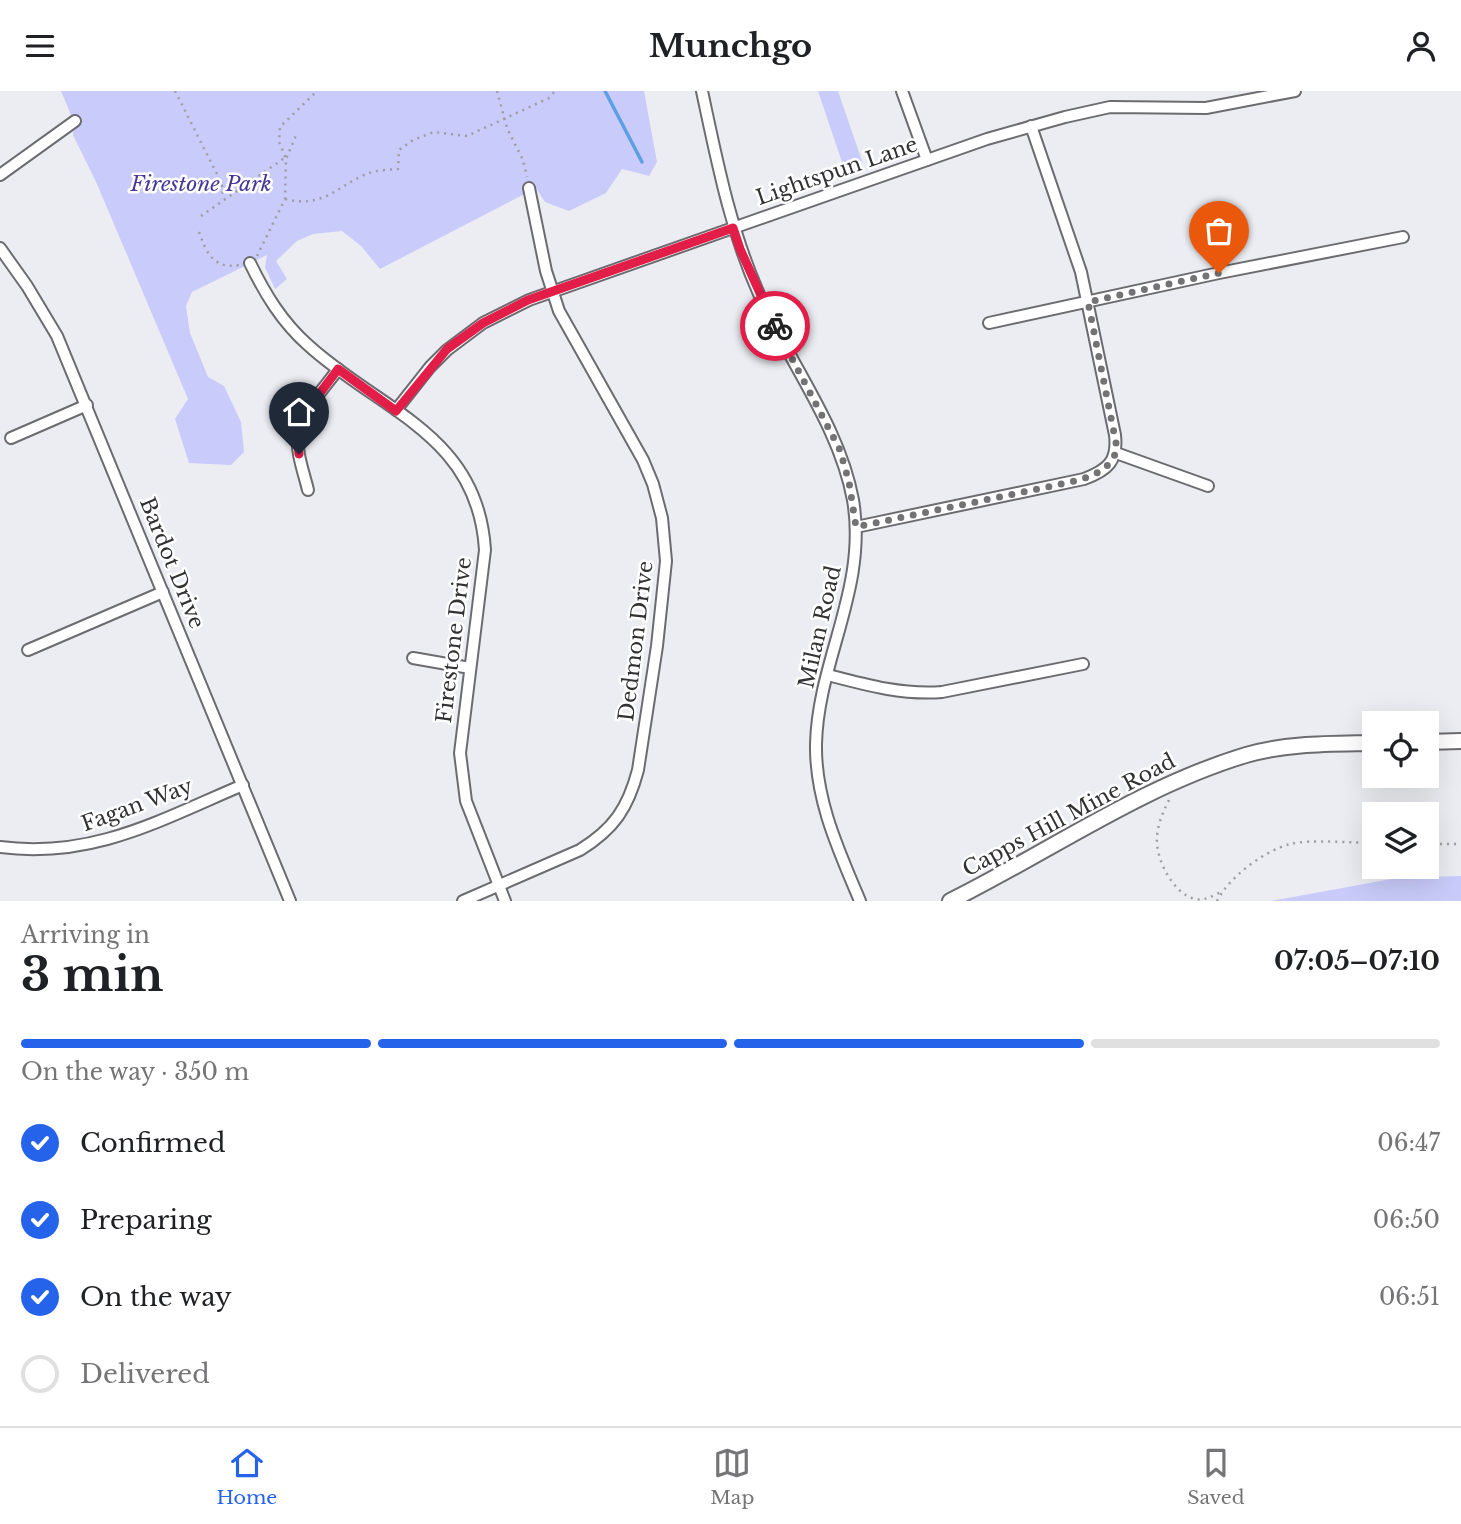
<!DOCTYPE html>
<meta charset="utf-8">
<style>
:root{--surface:#fff;--page:#f2f2f2;--text:#202124;--muted:#757577;--line:#e0e0e0;--accent:#2563eb}
body{margin:0;font-family:"Libre Baskerville",serif;background:var(--page);color:var(--text);height:100vh;display:flex;flex-direction:column;font-size:26px;white-space:nowrap}
*{box-sizing:border-box;margin:0}
p{font-size:23px;color:var(--muted)}
.icon{flex:none;width:38px;height:38px;fill:none;stroke:currentColor;stroke-width:2;stroke-linecap:round;stroke-linejoin:round}
.map{position:relative;height:810px;overflow:hidden}
.details{display:flex;flex-direction:column;background:var(--surface);flex:1}
.details>*{flex:none}
.fabs{position:absolute;left:1362px;top:620px;display:grid;gap:14px}
.fabs a{display:grid;place-items:center;width:77px;height:77px;border-radius:0px;background:var(--surface);box-shadow:0 7px 28px #0002;font-size:35px}
.pin{position:absolute;display:grid;place-items:center;width:60px;height:60px;color:#fff;margin:-72px -30px;border-radius:50% 50% 50% 0;rotate:-45deg;box-shadow:0 0 7px #0007}
.pin .icon{rotate:45deg}
.courier{position:absolute;display:grid;place-items:center;width:70px;height:70px;margin:-35px;border:5px solid #e11d48;border-radius:50%;background:#fff;color:#222;box-shadow:0 2px 9px #0007}
.head em{font-style:normal;font-weight:700}
.head div{display:flex;flex-direction:column-reverse}
.head{display:flex;align-items:center;justify-content:space-between;height:119px;padding:0 21px}
h1{font-size:46px;font-weight:700;line-height:52px}
.bar{display:grid;grid-template-columns:repeat(4,1fr);gap:10px 7px;align-content:center;height:84px;padding:0 21px}
.bar i{height:9px;border-radius:5px;background:var(--line)}
.bar .on{background:var(--accent)}
.bar p{grid-column:span 4}
ol{padding:0 21px;list-style:none}
li{display:flex;align-items:center;gap:21px;height:77px}
li p{margin-inline-start:auto}
li .icon{padding:7px;border-radius:50%;background:var(--accent);color:#fff;stroke-width:4}
li:last-child{color:var(--muted)}
li i{width:38px;height:38px;border:4px solid var(--line);border-radius:50%}
header{display:flex;justify-content:space-between;align-items:center;height:91px;padding:0 21px;background:var(--surface);font-size:32px;font-weight:700}
.tabs{display:flex;justify-content:space-around;align-items:center;height:98px;border-top:2px solid var(--line);background:var(--surface);font-size:19px;color:var(--muted)}
.tabs a{display:grid;justify-items:center;gap:4px}
.tabs .on{color:var(--accent)}
.map>svg:first-child{display:block}
</style>
<header><svg class="icon" aria-label="menu" viewBox="0 0 24 24"><path d="M4 6h16M4 12h16M4 18h16"/></svg>Munchgo<svg class="icon" aria-label="person" viewBox="0 0 24 24"><circle cx="12" cy="8" r="4"/><path d="M4 21q1-7 8-7t8 7"/></svg></header>
<div class="map">
<svg width="1461" height="810" viewBox="0 0 1461 810">
<rect width="100%" height="100%" fill="#ecedf2"/>
<g fill="#c9cbfa">
<polygon points="61,0 644,0 657,71 649,85 622,78 606,102 569,120 545,111 536,97 380,178 361,155 342,140 313,143 297,150 276,170 287,188 275,198 265,176 267,164 192,201 186,215 190,242 208,286 224,295 241,331 244,361 231,374 189,372 175,328 188,308 97,93 73,44 74,31"/>
<polygon points="818,0 838,0 862,70 844,77"/>
<polygon points="1461,785 1461,810 1271,810 1397,787"/>
</g>
<g fill="none" stroke-linecap="round" stroke-linejoin="round">
<polyline stroke="#5ca0e2" stroke-width="3.5" points="605,0 642,71"/>
<g stroke="#6b6b70" stroke-width="14">
<g id="minor">
<path d="M702,0c15,70 28,138 57,203 30,69 80,131 94,206 15,88 -35,160 -37,244 -1,56 23,107 44,157"/>
<polyline points="902,0 927,69"/>
<polyline points="0,84 75,30"/>
<polyline points="0,157 27,195 57,245 290,810"/>
<path d="M250,172c15,31 32,59 58,82 72,66 170,89 177,205l-25,203 6,48 39,100"/>
<polyline points="989,232 1219,182 1403,146"/>
<polyline points="396,319 430,276 447,259 483,232 529,209 733,137 987,48 1065,26 1110,16 1206,17 1295,0"/>
<polyline points="11,347 87,314"/>
<polyline points="1116,362 1208,395"/>
<path d="M308,399c-4,-17 -12,-37 -10,-55 2,-23 27,-47 40,-66"/>
<path d="M856,436l228,-48c24,-9 34,-18 31,-44l-34,-163 -50,-146"/>
<polyline points="28,559 163,501"/>
<polyline points="413,567 470,577"/>
<path d="M828,584c38,10 74,20 114,17l141,-28"/>
<path d="M0,756c93,12 160,-27 243,-62"/>
<path d="M463,810l117,-51c34,-21 48,-42 58,-80l19,-124 9,-85 -4,-43 -9,-34 -10,-24 -84,-149 -13,-40 -17,-83"/>
</g>
</g>
<g stroke="#6b6b70" stroke-width="18">
<g id="tertiary">
<polyline points="1426,651 1461,650"/>
<path d="M950,810c99,-49 190,-114 296,-146 41,-12 86,-11 128,-12"/>
</g>
</g>
<g stroke="#9e9ea2" stroke-width="2.5" stroke-dasharray="2 5" stroke-linecap="butt">
<polyline points="175,0 218,85 223,97 222,108"/>
<polyline points="497,0 507,37 523,69 527,86"/>
<path d="M285,108c37,9 49,-10 79,-24 10,-5 23,-5 34,-6l1,-19 14,-10 21,-8 33,4 82,-38 6,-7"/>
<polyline points="201,125 283,68 286,68 279,51 280,36 317,0"/>
<path d="M199,141c7,20 15,38 40,33"/>
<polyline points="257,165 285,108 286,68 297,42"/>
<path d="M1169,709c-6,12 -11,23 -12,37 -2,21 16,57 38,62 10,2 17,-3 26,-7"/>
<polyline points="1426,753 1461,753"/>
<path d="M1217,810c12,-24 47,-50 73,-57 19,-5 63,-1 84,-1"/>
</g>
<use href="#minor" stroke="#fff" stroke-width="10"/>
<use href="#tertiary" stroke="#fff" stroke-width="14"/>
</g>
<g fill="none" stroke-linecap="round" stroke-linejoin="round">
<path stroke="#737376" stroke-width="7" stroke-dasharray="0 12.6" d="M775,235l65,124 9,32 7,45 215,-45c20,-5 41,-12 46,-34l-29,-146 131,-29"/>
<path stroke="#e11d48" stroke-width="9" d="M299,363c-4,-36 19,-57 39,-85l58,42 51,-62 36,-26 45,-23 205,-72 7,21 35,77"/>
</g>
<g text-anchor="middle" dominant-baseline="central" stroke-width="5" stroke-linejoin="round" paint-order="stroke">
<g font-size="21" fill="#323234" stroke="#fff">
<text transform="translate(837 80) rotate(-19)">Lightspun Lane</text>
<text transform="translate(172 472) rotate(68)">Bardot Drive</text>
<text transform="translate(820 536) rotate(-77)">Milan Road</text>
<text transform="translate(454 549) rotate(-83)">Firestone Drive</text>
<text transform="translate(636 550) rotate(-83)">Dedmon Drive</text>
<text transform="translate(137 714) rotate(-20)">Fagan Way</text>
<text transform="translate(1069 724) rotate(-28)">Capps Hill Mine Road</text>
</g>
<g font-size="21" font-style="italic" fill="#453898" stroke="#fff">
<text x="201" y="93">Firestone Park</text>
</g>
</g>
</svg>
<div class="fabs">
<a><svg class="icon" aria-label="locate" viewBox="0 0 24 24"><circle cx="12" cy="12" r="6"/><path d="M12 2v4M12 18v4M2 12h4M18 12h4"/></svg></a>
<a><svg class="icon" aria-label="layers" viewBox="0 0 24 24"><path d="M12 4l9 5-9 5-9-5zM3 14l9 5 9-5"/></svg></a>
</div>
<div class="pin" style="left:1219px;top:182px;background:#ea580c"><svg class="icon" aria-label="bag" viewBox="0 0 24 24"><path d="M5 8h14l-1 12H6zM9 8a3 3 0 0 1 6 0"/></svg></div>
<div class="pin" style="left:299px;top:363px;background:#1f2937"><svg class="icon" aria-label="home" viewBox="0 0 24 24"><path d="M3 11l9-7 9 7M6 9v11h12V9"/></svg></div>
<div class="courier" style="left:775px;top:235px"><svg class="icon" aria-label="bike" viewBox="0 0 24 24"><circle cx="6" cy="16" r="4"/><circle cx="18" cy="16" r="4"/><path d="M6 16l4-8h5l3 8M10 8l3 8H6M13 5h3"/></svg></div>
</div>
<section class="details">
<div class="head"><div><h1>3 min</h1><p>Arriving in</p></div><em>07:05–07:10</em></div>
<div class="bar"><i class="on"></i><i class="on"></i><i class="on"></i><i></i><p>On the way · 350 m</p></div>
<ol>
<li><svg class="icon" aria-label="check" viewBox="0 0 24 24"><path d="M5 12l5 5 9-10"/></svg>Confirmed<p>06:47</p></li>
<li><svg class="icon" aria-label="check" viewBox="0 0 24 24"><path d="M5 12l5 5 9-10"/></svg>Preparing<p>06:50</p></li>
<li><svg class="icon" aria-label="check" viewBox="0 0 24 24"><path d="M5 12l5 5 9-10"/></svg>On the way<p>06:51</p></li>
<li><i></i>Delivered</li>
</ol>
</section>
<nav class="tabs">
<a class="on"><svg class="icon" aria-label="home" viewBox="0 0 24 24"><path d="M3 11l9-7 9 7M6 9v11h12V9"/></svg>Home</a>
<a><svg class="icon" aria-label="map" viewBox="0 0 24 24"><path d="M3 6l6-2 6 2 6-2v14l-6 2-6-2-6 2zM9 4v14M15 6v14"/></svg>Map</a>
<a><svg class="icon" aria-label="saved" viewBox="0 0 24 24"><path d="M7 4h10v16l-5-4-5 4z"/></svg>Saved</a>
</nav>
